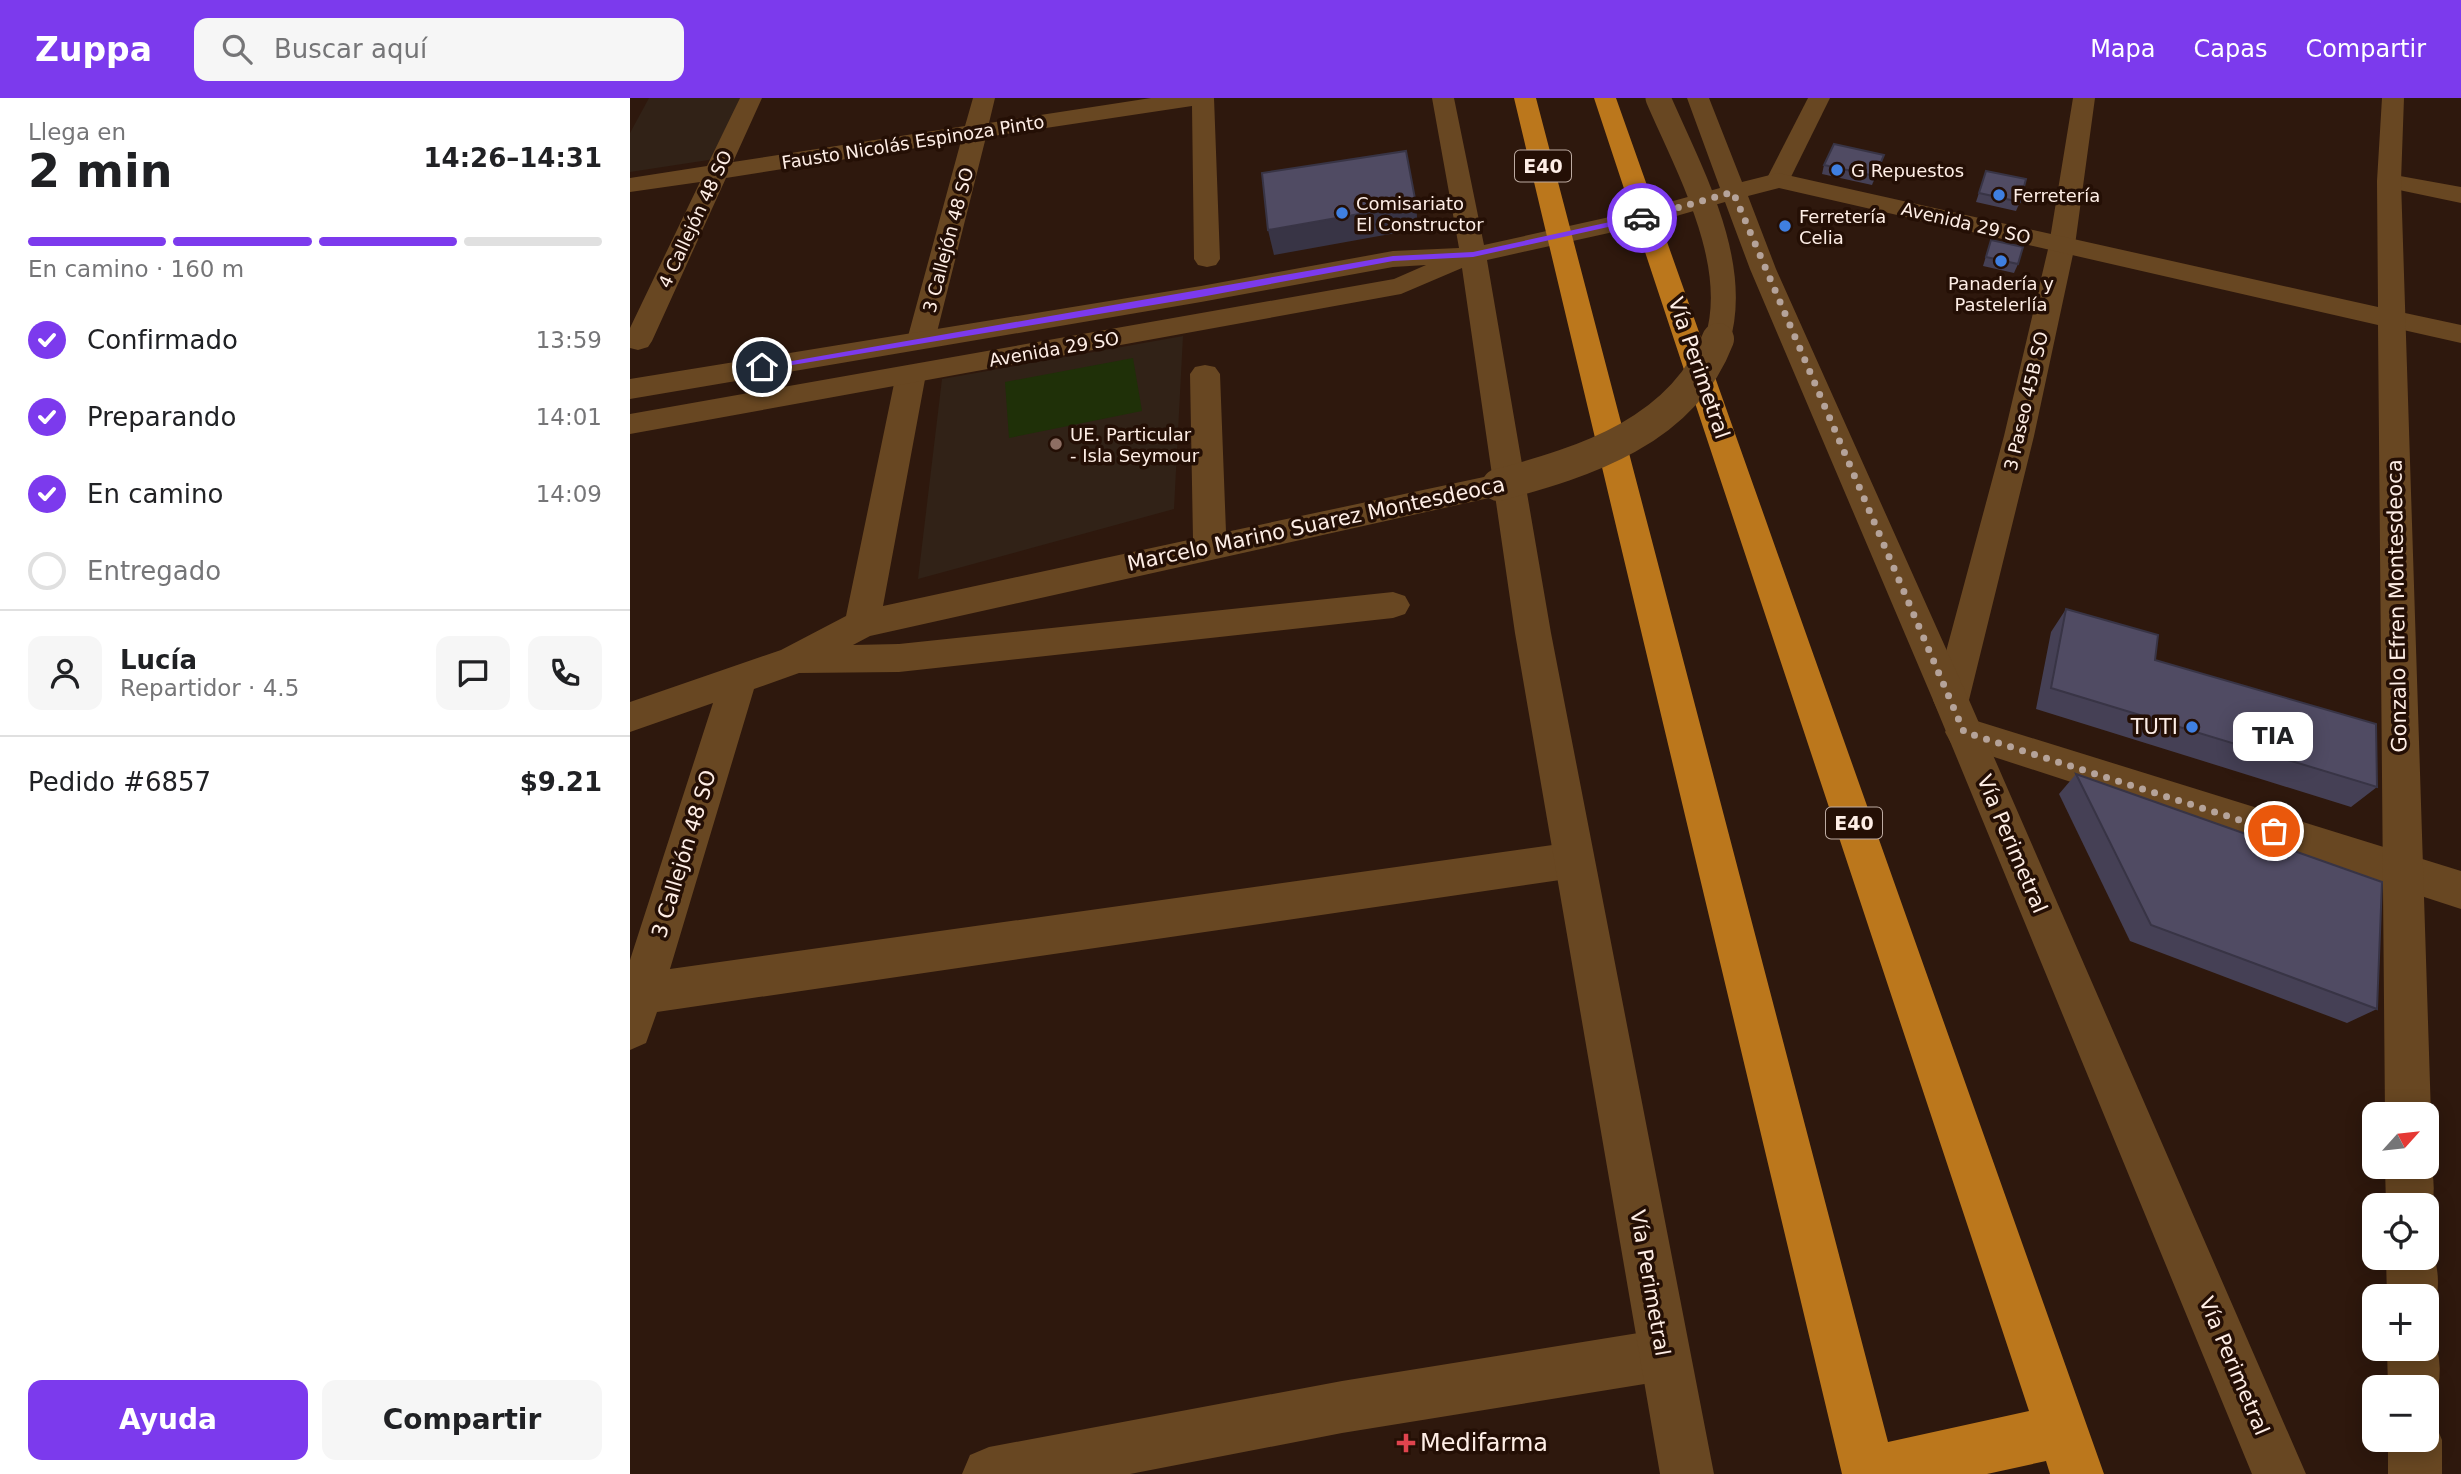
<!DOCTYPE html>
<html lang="es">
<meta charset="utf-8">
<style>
:root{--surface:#fff;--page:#f6f6f6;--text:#202124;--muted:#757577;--line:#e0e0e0;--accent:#7c3aed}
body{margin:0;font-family:"DejaVu Sans",sans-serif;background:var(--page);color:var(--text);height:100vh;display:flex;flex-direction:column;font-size:26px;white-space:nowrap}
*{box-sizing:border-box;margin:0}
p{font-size:23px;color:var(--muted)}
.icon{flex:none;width:38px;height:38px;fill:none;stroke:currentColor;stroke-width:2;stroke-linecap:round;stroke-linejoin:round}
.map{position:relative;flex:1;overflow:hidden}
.panel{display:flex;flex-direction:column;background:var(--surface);width:630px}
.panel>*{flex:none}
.needle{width:46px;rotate:63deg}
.controls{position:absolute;left:1732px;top:1004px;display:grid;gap:14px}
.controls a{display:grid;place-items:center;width:77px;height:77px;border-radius:14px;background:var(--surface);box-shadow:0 4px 18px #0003;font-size:35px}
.pin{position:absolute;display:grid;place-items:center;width:60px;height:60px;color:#fff;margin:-30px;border:4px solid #fff;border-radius:50%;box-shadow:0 2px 7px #0007}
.courier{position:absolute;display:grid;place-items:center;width:70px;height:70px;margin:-35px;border:5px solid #7c3aed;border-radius:50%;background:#fff;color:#222;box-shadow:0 2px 9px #0007}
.bubble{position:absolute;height:49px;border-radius:14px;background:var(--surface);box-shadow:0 4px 18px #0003;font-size:23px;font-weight:600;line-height:49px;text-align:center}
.summary em{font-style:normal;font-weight:600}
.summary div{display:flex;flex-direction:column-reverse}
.summary{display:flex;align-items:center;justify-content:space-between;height:119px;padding:0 28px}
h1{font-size:46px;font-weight:600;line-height:52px}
.bar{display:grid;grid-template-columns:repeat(4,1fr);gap:10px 7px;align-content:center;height:84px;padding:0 28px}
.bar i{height:9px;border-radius:5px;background:var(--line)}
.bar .active{background:var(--accent)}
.bar p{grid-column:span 4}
.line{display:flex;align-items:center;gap:18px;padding:0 28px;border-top:2px solid var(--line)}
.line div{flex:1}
.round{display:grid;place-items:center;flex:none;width:74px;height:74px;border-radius:14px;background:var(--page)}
ol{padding:0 28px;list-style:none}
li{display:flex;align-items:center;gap:21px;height:77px}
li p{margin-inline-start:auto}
li .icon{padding:7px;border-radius:50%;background:var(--accent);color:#fff;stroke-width:4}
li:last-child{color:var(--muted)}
li i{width:38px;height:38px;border:4px solid var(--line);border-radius:50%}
.button{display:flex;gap:14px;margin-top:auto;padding:14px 28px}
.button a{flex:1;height:80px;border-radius:14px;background:var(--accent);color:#fff;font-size:28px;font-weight:600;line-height:80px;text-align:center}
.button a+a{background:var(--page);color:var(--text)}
header{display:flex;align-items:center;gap:42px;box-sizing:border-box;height:98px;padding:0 35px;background:var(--accent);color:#fff}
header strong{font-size:33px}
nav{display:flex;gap:38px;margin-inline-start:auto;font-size:24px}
.search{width:490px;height:63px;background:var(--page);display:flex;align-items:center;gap:18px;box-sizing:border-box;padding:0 24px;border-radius:14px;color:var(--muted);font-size:26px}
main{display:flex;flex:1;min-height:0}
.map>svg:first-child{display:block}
</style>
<header>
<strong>Zuppa</strong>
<div class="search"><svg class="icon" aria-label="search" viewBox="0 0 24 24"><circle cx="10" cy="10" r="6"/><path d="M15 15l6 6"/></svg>Buscar aquí</div>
<nav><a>Mapa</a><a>Capas</a><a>Compartir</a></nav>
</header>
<main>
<section class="panel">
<div class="summary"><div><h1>2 min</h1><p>Llega en</p></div><em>14:26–14:31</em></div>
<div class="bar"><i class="active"></i><i class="active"></i><i class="active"></i><i></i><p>En camino · 160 m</p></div>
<ol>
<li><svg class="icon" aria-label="check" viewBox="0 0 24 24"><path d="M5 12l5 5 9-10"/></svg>Confirmado<p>13:59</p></li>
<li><svg class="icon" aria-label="check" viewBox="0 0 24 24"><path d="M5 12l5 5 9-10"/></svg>Preparando<p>14:01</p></li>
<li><svg class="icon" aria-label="check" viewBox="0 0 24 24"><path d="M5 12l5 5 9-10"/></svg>En camino<p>14:09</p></li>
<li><i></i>Entregado</li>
</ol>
<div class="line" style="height:126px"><a class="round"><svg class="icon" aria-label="person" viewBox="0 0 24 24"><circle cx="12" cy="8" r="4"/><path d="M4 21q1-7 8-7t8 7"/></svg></a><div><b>Lucía</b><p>Repartidor · 4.5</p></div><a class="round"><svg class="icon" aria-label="chat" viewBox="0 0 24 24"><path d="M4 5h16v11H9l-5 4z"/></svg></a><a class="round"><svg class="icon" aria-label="phone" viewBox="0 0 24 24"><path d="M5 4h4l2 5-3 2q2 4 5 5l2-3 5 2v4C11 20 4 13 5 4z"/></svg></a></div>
<div class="line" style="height:91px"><div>Pedido #6857</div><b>$9.21</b></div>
<div class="button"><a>Ayuda</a><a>Compartir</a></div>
</section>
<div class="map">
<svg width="1831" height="1376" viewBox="0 0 1831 1376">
<rect width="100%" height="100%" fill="#2e180d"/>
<g fill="#312217">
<polygon points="19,0 110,0 85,61 0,74 0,35"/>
<polygon points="553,238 544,411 288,481 312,281"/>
</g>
<polygon fill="#1f3008" points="503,260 512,313 379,340 375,284"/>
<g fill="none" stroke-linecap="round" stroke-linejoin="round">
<g fill="#684722" fill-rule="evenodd">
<polygon points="110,0 132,0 103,64 335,28 343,0 365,0 359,25 521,0 584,0 590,161 586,167 577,169 568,167 564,161 562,8 356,39 305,242 301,248 291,251 281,248 277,242 331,43 96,80 22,243 18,249 8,252 0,250 0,230 70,84 0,94 0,80 77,68"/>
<polygon points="1178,0 1200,0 1157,87 1148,89 1139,87 1136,82"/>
<polygon points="1443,0 1465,0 1445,147 1404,338 1339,602 1334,613 1321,617 1308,613 1303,602 1374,338 1419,147"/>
<polygon points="1759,76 1831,89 1831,105 1750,88 1747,83 1750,78"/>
<polygon points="1761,212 1831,227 1831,245 1751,227 1747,221 1751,215"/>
<polygon points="281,267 291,269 296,276 253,508 563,441 560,276 565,269 575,267 585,269 590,276 596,434 868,376 879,379 884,387 879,395 868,398 240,538 223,547 269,546 763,494 775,498 780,507 775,516 763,520 269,574 169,575 124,591 40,871 944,744 958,749 964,762 958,775 944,780 27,914 16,945 0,952 0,862 83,605 0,634 0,604 151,552 216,518 266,276 271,269"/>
<polygon points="1334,619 1831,773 1831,811 1321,645 1315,634 1321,623"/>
<polygon points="1033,1231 1051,1239 1059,1257 1051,1275 1033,1283 712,1335 500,1376 332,1376 340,1357 359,1349 712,1283"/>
</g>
<g fill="#684722" fill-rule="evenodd">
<polygon points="802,0 824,0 854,147 1011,112 1090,90 1057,0 1079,0 1112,84 1148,75 1748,209 1747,83 1752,0 1774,0 1771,83 1801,1017 1797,1026 1797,1017 1755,1017 1748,227 1149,90 1118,98 1146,171 1339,602 1676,1376 1622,1376 1303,602 1120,171 1095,104 1015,127 857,162 921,535 1084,1376 1030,1376 885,535 832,170 771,196 0,336 0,316 764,181 796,167 763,169 571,204 0,301 0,281 571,188 763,153 829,150"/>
<path d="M1797,1056c9,22 9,47 0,68v-16h-41l-1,-39h42z"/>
<path d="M1797,1142c12,19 17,58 0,76v-19h-40l-1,-39h41z"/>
<path d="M1797,1231l4,2c11,25 12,50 1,75l-5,3v-21h-39l-1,-39h40z"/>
<polygon points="1797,1320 1804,1323 1812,1342 1812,1376 1758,1376 1758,1342 1797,1342"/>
</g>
<polygon fill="#bb771c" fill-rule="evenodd" points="884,0 906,0 1258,1344 1399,1313 964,0 986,0 1474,1376 1420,1376 1416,1363 1357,1376 1212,1376"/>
<path stroke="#684722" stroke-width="25" d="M1028,0c30,70 84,165 59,243"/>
<path stroke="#684722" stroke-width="32" d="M868,387c87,-23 185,-54 220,-146"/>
</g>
<g fill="#454055">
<polygon points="1254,57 1242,87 1192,76 1194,67"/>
<polygon points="1356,73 1390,104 1386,113 1346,104"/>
<polygon points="1361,142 1388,166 1384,175 1353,168"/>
<polygon points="1436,511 1525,562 1747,689 1721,709 1406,611 1421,534"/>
<polygon points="1446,676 1747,911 1717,925 1500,843 1429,696"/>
</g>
<g fill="#383445">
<polygon points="1254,57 1251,66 1242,87 1245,78"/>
<polygon points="786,106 788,131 644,157 638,132"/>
</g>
<g fill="#504b63" stroke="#383445" stroke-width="2">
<polygon points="1204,46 1254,57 1245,78 1194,67"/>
<polygon points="776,53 786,106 638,132 632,75"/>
<polygon points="1356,73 1396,81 1390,104 1349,95"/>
<polygon points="1361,142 1393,149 1388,166 1356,159"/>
<polygon points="1436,511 1528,537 1525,562 1746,626 1747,689 1421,590"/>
<polygon points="1446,676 1752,784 1747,911 1521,827"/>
</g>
<polygon fill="#7c3aed" points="1012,117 1014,121 843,159 763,163 571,199 132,272 128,269 763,158 843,154"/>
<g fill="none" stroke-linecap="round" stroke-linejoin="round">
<polyline stroke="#b5a39a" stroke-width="7" stroke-dasharray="0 12.6" points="1012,120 1103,94 1334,634 1644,733"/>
</g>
<g fill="#3f7fe0" stroke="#240f05" stroke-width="2.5">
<circle cx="1207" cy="72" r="7"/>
<circle cx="1369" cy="97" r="7"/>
<circle cx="712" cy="115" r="7"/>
<circle cx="1155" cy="128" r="7"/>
<circle cx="1371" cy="163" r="7"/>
<circle cx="1562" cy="629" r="7"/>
</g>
<circle fill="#8d6e63" stroke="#240f05" stroke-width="2.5" cx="426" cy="346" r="7"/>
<path fill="#e0444e" stroke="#240f05" stroke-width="2.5" d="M772.5 1334.5h7v7h7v7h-7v7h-7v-7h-7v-7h7z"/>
<g text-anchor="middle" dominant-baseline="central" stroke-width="7" stroke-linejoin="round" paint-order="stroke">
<g font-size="18" fill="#feeee6" stroke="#240f05">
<text transform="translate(283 44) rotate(-9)">Fausto Nicolás Espinoza Pinto</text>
<text transform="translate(65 121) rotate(-65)">4 Callejón 48 SO</text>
<text transform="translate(1336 125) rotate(13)">Avenida 29 SO</text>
<text transform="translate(318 142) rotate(-75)">3 Callejón 48 SO</text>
<text transform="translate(424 251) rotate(-10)">Avenida 29 SO</text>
<text transform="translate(1396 303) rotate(-77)">3 Paseo 45B SO</text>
</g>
<g font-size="18" fill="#feeee6" stroke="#240f05" text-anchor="start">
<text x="1221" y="72">G Repuestos</text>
<text x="1383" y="97">Ferretería</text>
<text x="726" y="105">Comisariato<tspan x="726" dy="21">El Constructor</tspan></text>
<text x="1169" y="118">Ferretería<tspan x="1169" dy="21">Celia</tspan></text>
<text x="1371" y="185" text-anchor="middle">Panadería y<tspan x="1371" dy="21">Pastelerlía</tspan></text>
<text x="440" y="336">UE. Particular<tspan x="440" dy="21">- Isla Seymour</tspan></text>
</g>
<g fill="#240f05" stroke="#bdaba2" stroke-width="2">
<rect x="885" y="52.5" width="56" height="31" rx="5"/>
<rect x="1196" y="709.5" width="56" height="31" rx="5"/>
</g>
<g font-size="19" font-weight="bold" fill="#feeee6">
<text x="913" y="68">E40</text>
<text x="1224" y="725">E40</text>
</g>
<g font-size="21" fill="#feeee6" stroke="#240f05">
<text transform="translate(1069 270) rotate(71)">Vía Perimetral</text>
<text transform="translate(686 426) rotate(-12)">Marcelo Marino Suarez Montesdeoca</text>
<text transform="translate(1767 508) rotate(-91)">Gonzalo Efren Montesdeoca</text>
<text transform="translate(1382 746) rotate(67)">Vía Perimetral</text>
<text transform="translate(54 756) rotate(-73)">3 Callejón 48 SO</text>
<text transform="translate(1020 1185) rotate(80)">Vía Perimetral</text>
<text transform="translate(1604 1268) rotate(67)">Vía Perimetral</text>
</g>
<g font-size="21" fill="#feeee6" stroke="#240f05" text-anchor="end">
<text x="1548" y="629">TUTI</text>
</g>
<g font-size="24" fill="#feeee6" stroke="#240f05" text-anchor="start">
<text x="790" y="1345">Medifarma</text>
</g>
</g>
</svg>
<div class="controls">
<a><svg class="needle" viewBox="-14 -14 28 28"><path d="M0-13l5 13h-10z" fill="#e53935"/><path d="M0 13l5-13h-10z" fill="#757577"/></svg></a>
<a><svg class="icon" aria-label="locate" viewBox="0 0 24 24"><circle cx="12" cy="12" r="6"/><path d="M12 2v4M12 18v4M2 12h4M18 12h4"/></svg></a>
<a>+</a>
<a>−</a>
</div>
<div class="pin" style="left:1644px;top:733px;background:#ea580c"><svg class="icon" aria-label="bag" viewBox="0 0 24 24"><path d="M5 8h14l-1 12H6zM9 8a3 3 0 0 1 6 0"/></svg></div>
<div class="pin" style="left:132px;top:269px;background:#1f2937"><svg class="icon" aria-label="home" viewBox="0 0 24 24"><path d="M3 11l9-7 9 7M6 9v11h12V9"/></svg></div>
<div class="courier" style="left:1012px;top:120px"><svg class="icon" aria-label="car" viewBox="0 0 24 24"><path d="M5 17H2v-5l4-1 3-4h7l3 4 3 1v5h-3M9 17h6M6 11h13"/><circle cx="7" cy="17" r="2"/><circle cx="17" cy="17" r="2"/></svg></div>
<div class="bubble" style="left:1603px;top:614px;width:80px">TIA</div>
</div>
</main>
